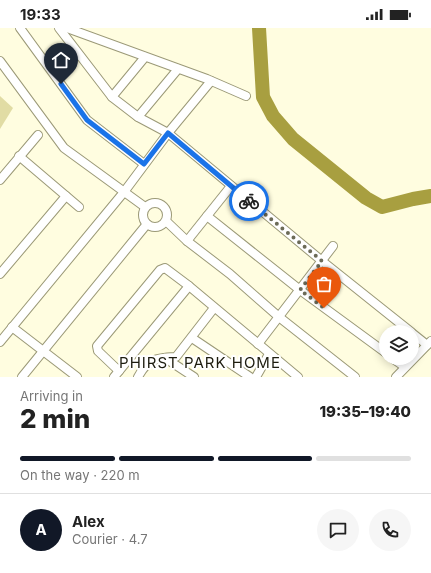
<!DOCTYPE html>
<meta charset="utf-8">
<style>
:root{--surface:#fff;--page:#f6f6f6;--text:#222;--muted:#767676;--line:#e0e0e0;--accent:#111827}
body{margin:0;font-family:Inter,sans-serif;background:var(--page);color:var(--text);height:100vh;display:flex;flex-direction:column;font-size:15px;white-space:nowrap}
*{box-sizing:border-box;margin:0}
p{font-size:13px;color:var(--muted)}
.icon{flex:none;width:22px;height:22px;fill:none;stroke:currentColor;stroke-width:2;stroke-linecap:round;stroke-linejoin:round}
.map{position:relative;height:349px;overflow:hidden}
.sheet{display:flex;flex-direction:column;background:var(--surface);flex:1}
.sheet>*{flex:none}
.buttons{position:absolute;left:379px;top:297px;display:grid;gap:8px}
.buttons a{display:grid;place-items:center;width:40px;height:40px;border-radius:50%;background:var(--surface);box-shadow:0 2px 10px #0003;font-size:20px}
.pin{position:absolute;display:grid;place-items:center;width:34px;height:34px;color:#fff;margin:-41px -17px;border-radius:50% 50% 50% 0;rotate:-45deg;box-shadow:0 0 4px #0007}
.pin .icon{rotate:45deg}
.courier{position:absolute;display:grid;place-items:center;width:40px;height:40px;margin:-20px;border:3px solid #1a73e8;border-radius:50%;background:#fff;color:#222;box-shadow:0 1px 5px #0007}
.head em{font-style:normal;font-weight:800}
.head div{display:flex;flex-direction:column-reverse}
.head{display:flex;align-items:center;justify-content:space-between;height:68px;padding:0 20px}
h1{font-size:26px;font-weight:800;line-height:30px}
.bar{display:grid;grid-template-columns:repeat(4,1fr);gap:6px 4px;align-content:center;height:48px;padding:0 20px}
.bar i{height:5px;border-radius:3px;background:var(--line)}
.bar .current{background:var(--accent)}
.bar p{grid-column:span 4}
.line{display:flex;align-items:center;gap:10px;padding:0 20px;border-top:1px solid var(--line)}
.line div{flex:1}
.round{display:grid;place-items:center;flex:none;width:42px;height:42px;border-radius:21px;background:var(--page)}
.status{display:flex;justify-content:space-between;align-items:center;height:28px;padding:0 20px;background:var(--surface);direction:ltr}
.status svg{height:11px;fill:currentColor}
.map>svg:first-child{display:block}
</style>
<div class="status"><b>19:33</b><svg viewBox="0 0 49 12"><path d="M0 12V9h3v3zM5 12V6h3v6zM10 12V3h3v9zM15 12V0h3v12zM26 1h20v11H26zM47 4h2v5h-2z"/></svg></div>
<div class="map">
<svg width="431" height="349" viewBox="0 0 431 349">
<rect width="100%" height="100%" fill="#fffde0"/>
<polygon fill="#e1dca4" points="0,68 13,80 0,101"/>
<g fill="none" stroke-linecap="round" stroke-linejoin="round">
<polyline stroke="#a89f40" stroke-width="14" points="259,0 263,69 273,88 293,111 366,170 382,179 413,171 431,168"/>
<g stroke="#9b9977" stroke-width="10">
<g id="minor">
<polyline points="20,0 87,92 144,136"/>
<polyline points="59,0 112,69 138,89 168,105 322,233 411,304"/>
<polyline points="67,0 207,51 246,68"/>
<polyline points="0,33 64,120 145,179"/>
<polyline points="112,69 145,29"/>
<polyline points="138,89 178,41"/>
<polyline points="19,128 79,179"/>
<polyline points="0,152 38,107"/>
<circle cx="155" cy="187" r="12"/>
<polyline points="207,188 300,262 386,325"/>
<polyline points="166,193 187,213 230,246 279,289 355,349"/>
<polyline points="187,213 231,158"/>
<polyline points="0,246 66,168"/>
<polyline points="12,299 77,349"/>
<polyline points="412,305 427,317"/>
<polyline points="192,310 250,349"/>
<polyline points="0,314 124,164 168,105 211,53"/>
<polyline points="258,316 333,218"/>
<polyline points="165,330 194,349"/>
<polyline points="392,330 405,339"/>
<polyline points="119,343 98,323 97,318 160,242 165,240 189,258 298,349"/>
<polyline points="22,349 147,196"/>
<polyline points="114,349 189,258"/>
<path d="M138,349c10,-19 19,-19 38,-20l38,-49"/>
<polyline points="256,349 269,326"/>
<polyline points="396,349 431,313"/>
</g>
</g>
<use href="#minor" stroke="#fff" stroke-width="8"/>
</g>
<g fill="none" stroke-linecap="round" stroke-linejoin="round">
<polyline stroke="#6c6b58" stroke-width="4" stroke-dasharray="0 7.2" points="249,173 322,233 300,262 324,280"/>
<polyline stroke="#1a73e8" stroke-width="5" points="61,56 87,92 144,136 168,105 249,173"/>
</g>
<g text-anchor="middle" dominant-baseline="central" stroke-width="4" stroke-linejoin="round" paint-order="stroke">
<g font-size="15" letter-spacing="1" fill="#1d1c0f" stroke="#fff">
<text x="200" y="334">PHIRST PARK HOME</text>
</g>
</g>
</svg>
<div class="buttons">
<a><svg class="icon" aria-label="layers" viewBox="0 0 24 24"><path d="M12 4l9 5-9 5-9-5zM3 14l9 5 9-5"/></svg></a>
</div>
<div class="pin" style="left:324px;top:280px;background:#ea580c"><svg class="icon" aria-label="bag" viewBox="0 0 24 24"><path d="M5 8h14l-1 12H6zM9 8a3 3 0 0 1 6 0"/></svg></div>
<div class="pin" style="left:61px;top:56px;background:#1f2937"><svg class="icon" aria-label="home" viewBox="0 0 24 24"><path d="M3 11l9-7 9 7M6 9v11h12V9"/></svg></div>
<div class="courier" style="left:249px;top:173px"><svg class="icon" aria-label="bike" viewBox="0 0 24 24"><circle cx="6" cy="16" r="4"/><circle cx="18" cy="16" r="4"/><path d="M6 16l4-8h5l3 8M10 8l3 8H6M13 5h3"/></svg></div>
</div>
<section class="sheet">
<div class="head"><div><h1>2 min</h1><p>Arriving in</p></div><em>19:35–19:40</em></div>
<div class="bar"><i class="current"></i><i class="current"></i><i class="current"></i><i></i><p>On the way · 220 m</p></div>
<div class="line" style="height:72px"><b class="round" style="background:var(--accent);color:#fff">A</b><div><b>Alex</b><p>Courier · 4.7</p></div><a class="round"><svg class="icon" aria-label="chat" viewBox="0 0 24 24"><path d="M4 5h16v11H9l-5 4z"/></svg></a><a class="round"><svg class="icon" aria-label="phone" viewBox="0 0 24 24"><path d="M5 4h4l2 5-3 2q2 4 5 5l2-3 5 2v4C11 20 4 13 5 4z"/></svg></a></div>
</section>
